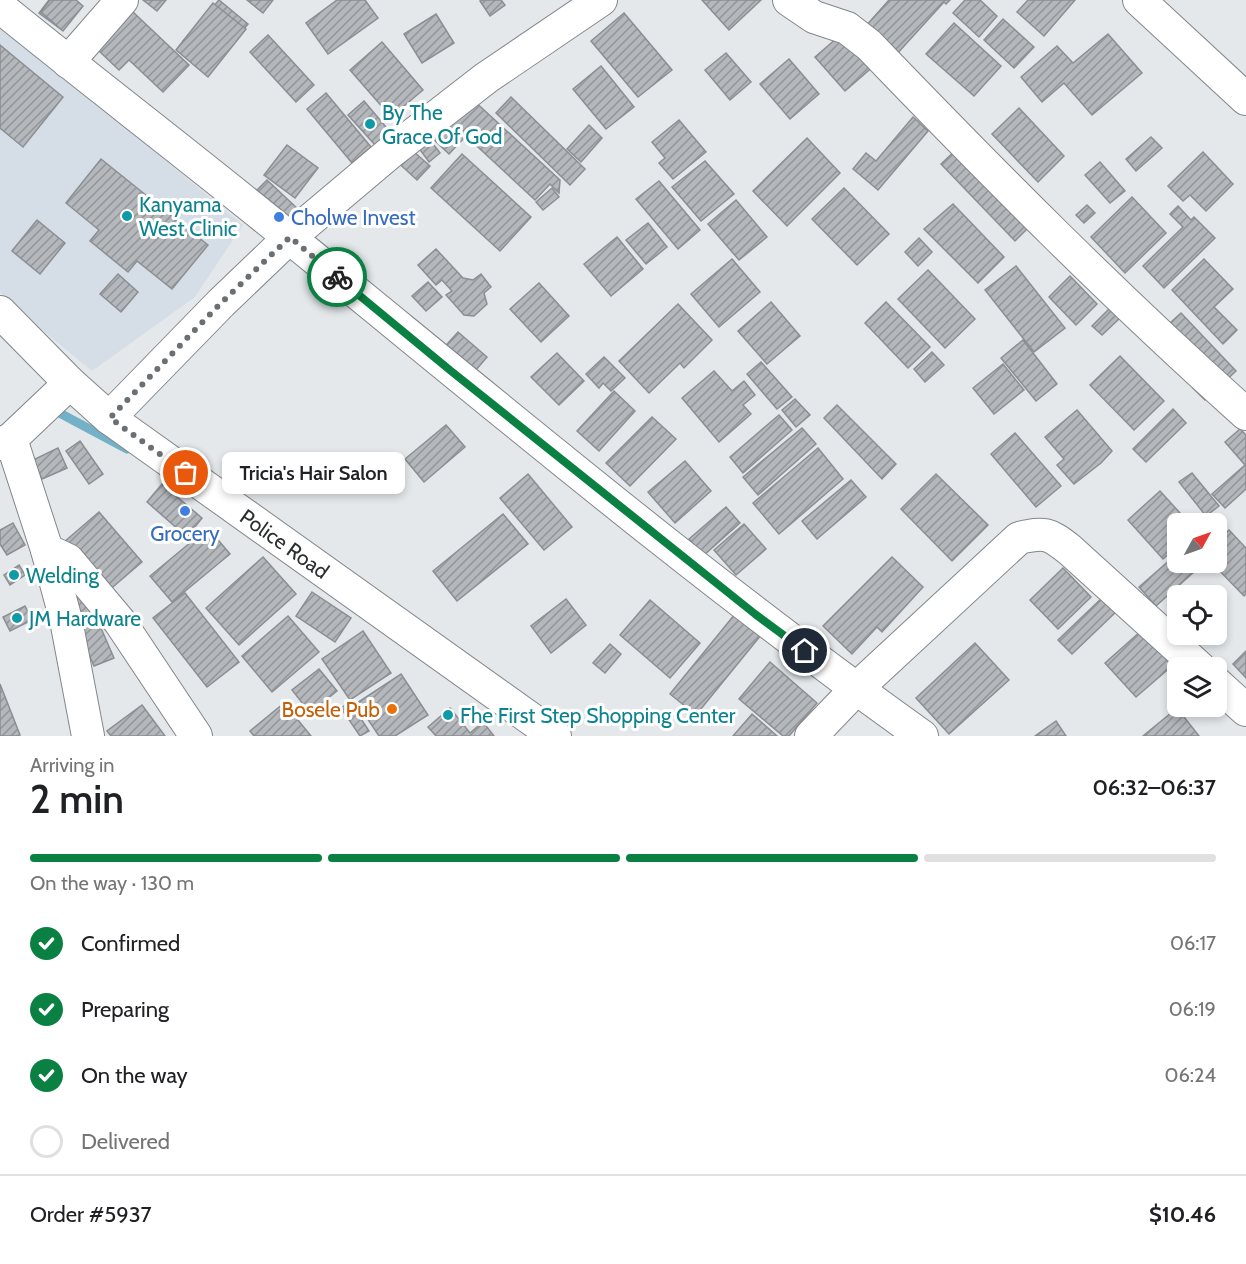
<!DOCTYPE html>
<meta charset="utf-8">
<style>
:root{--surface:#fff;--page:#f2f2f2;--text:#202124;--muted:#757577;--line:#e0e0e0;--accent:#0b8043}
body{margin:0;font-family:Cabin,sans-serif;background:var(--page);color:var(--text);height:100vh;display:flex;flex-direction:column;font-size:22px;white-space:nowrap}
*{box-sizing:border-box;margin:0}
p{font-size:20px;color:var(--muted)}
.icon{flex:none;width:33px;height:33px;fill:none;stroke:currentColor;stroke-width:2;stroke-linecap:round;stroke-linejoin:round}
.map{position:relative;height:736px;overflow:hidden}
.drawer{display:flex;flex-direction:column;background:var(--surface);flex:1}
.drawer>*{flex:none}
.needle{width:39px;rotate:50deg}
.tools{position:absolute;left:1167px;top:513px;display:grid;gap:12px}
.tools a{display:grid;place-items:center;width:60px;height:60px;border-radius:9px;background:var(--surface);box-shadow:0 3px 9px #0003;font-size:30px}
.pin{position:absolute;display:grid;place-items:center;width:51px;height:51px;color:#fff;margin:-26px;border:3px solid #fff;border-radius:50%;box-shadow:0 2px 6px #0007}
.courier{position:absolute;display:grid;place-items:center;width:60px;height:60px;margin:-30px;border:4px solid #0b8043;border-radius:50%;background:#fff;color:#222;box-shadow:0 2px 8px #0007}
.bubble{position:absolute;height:42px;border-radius:9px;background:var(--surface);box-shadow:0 3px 9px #0003;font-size:20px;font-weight:600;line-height:42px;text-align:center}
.head em{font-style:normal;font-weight:600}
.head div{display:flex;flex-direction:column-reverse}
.head{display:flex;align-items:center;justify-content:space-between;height:102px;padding:0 30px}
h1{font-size:39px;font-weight:600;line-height:45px}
.bar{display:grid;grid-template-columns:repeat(4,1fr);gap:9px 6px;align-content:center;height:72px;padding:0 30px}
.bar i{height:8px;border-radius:4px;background:var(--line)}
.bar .active{background:var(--accent)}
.bar p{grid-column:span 4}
.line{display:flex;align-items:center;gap:15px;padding:0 30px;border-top:2px solid var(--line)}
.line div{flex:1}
ol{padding:0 30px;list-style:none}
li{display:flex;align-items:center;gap:18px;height:66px}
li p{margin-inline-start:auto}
li .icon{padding:6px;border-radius:50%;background:var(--accent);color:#fff;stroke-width:4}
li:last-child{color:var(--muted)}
li i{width:33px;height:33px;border:3px solid var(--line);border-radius:50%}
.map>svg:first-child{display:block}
</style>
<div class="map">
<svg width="1246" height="736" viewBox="0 0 1246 736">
<defs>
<pattern id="building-hatch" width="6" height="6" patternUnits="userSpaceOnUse" patternTransform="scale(1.5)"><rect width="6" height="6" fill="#b4b7bb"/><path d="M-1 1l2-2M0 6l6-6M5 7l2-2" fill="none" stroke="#939598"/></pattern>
</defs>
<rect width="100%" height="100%" fill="#e4e8eb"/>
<polygon fill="#d5dee7" points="0,23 243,225 195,297 92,371 13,306 0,292"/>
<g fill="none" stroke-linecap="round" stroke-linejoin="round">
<polyline stroke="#73b1c7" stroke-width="9" points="52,409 127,449"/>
</g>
<g fill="url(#building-hatch)" stroke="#8b8e92" stroke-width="1.5">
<polygon points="49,0 73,0 81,6 62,30 39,13"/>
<polygon points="50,0 76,0 83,6 63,31 41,12"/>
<polygon points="143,0 166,0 157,11"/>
<polygon points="219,0 248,24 211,67 183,41"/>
<polygon points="247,0 273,0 263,13"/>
<polygon points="337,0 365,0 378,18 328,54 306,23"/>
<polygon points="482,0 501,0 505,5 490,16 480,1"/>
<polygon points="702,0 761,0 729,30"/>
<polygon points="889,0 950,0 946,4 944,2 896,55 865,27"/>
<polygon points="965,0 980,0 997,16 979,37 953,13"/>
<polygon points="1028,0 1075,0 1044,36 1017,12"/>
<polygon points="213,3 246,29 208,77 176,50"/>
<polygon points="133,12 189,65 163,92 129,60 119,70 98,50"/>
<polygon points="624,13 672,70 638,97 591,41"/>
<polygon points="436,14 454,43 422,63 404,34"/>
<polygon points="1003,19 1034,47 1014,68 984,40"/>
<polygon points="954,23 1001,66 974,96 926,54"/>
<polygon points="845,31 875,65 845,91 815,57"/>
<polygon points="1108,34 1142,73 1092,115 1064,83 1042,102 1021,77 1057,46 1073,63"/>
<polygon points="268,35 314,85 296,102 250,52"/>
<polygon points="382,42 423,90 391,117 350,70"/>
<polygon points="0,45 63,97 23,147 0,128"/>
<polygon points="726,53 751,82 730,100 705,70"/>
<polygon points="789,59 819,94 790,119 760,84"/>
<polygon points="601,66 634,107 606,129 573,89"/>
<polygon points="326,93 371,147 352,163 307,109"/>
<polygon points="511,97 585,169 570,185 496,113"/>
<polygon points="471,98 560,180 559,193 550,184 535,200 466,136 449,154 433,139"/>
<polygon points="364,101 391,133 376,146 348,115"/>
<polygon points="1019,108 1064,156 1038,182 992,134"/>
<polygon points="913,117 928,131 878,190 853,169 866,153 876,161"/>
<polygon points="679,120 706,152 673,179 659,163 665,158 652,142"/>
<polygon points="589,125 602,138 581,162 567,149"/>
<polygon points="1151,137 1162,148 1136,171 1126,159"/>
<polygon points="807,138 840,173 787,226 753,191"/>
<polygon points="429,139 440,153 429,162 418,147"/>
<polygon points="405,144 430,166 417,180 393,158"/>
<polygon points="287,145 318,168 295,198 264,175"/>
<polygon points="958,148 1032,224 1015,241 941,164"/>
<polygon points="1203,152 1233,184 1206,211 1190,195 1183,201 1168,186"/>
<polygon points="462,154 531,217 500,251 431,188"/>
<polygon points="101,159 208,245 172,289 137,261 128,272 90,241 99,230 66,203"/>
<polygon points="705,161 734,194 701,221 672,187"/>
<polygon points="1100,162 1125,191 1110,203 1085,175"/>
<polygon points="267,180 299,210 283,227 251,196"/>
<polygon points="659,181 700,230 678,249 636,199"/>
<polygon points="552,188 559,197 543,210 536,202"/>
<polygon points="844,188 889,234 857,265 812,219"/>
<polygon points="1132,197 1166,233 1125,273 1091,237"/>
<polygon points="736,200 767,237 739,260 708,224"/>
<polygon points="953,204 1004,257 978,283 924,229"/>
<polygon points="1087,205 1095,213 1084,223 1076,215"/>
<polygon points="1178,206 1191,220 1194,217 1215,238 1164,288 1143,266 1183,227 1170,214"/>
<polygon points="37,220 65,243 40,274 12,251"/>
<polygon points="648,223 667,247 646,264 626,240"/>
<polygon points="617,237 643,269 611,296 584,264"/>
<polygon points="919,238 932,252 918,266 905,252"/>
<polygon points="436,249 463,278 473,280 481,274 491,287 484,293 487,304 474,316 464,315 446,295 452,291 442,280 436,285 418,265"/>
<polygon points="732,259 760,292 719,327 691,294"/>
<polygon points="1204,259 1233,289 1214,307 1237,330 1223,344 1172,290"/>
<polygon points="1016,266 1065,328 1034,352 985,290"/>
<polygon points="928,270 975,319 945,348 898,299"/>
<polygon points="118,274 138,292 121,312 100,294"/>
<polygon points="1070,276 1097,304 1076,325 1049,297"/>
<polygon points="428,282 442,297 426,311 412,296"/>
<polygon points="539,283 569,316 541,342 510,309"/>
<polygon points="771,302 800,336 767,364 738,331"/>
<polygon points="886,302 930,347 908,368 865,323"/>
<polygon points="678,304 712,340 684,368 680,363 649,393 619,361"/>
<polygon points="1111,307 1121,317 1102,335 1092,326"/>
<polygon points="1181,313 1236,371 1205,400 1193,388 1213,370 1170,323"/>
<polygon points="458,332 487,357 469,378 440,352"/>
<polygon points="1023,340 1057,384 1036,401 1001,358"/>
<polygon points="932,352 944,365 925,382 914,369"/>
<polygon points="557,353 584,381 559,405 531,377"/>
<polygon points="1120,356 1164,401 1134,430 1090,385"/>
<polygon points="604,357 625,378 611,391 603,383 599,388 586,374"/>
<polygon points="761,362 792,397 777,409 747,374"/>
<polygon points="1003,364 1024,390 994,414 973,388"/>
<polygon points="714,371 732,391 744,381 755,395 743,405 751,414 719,442 682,398"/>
<polygon points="614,391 635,411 599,451 577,431"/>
<polygon points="795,399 810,415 796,427 782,410"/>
<polygon points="837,405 896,464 882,479 824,418"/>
<polygon points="1173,409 1186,423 1146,462 1133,449"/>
<polygon points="1077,410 1112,451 1101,463 1074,484 1057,465 1064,459 1045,437"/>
<polygon points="779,415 792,430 743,473 730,457"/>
<polygon points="652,417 676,439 630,486 606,463"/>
<polygon points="446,425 465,447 424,482 405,459"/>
<polygon points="802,428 816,444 758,495 743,477"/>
<polygon points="1240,429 1246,435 1246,489 1225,508 1212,494 1245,465 1225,442"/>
<polygon points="1015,433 1061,486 1036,507 991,454"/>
<polygon points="80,441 103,474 89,484 66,451"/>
<polygon points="58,448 67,468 42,479 33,460"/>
<polygon points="818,448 843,479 779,534 753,503"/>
<polygon points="685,461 711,491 675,523 648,492"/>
<polygon points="1192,473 1219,506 1206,516 1179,482"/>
<polygon points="528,474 572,527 544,550 500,498"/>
<polygon points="936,474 988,525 952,561 901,509"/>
<polygon points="851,480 866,497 817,539 802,521"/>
<polygon points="162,484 202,518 187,537 147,502"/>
<polygon points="1160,491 1190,524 1178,524 1178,546 1163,559 1128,520"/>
<polygon points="726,507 740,523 703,556 689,539"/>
<polygon points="99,512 142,562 107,592 64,542"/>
<polygon points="503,514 528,544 457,601 433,571"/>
<polygon points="13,523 25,545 7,555 0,544 0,530"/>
<polygon points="744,524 766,549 736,575 714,550"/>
<polygon points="208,528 230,554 172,602 150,576"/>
<polygon points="1229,530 1246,548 1246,594 1244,596 1211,562 1216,562 1216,542"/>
<polygon points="1178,553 1178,562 1205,562 1156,606 1139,587"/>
<polygon points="263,557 296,594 239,645 206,608"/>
<polygon points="892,557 923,587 882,632 877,627 852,654 823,626"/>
<polygon points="19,565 25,575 10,585 4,575"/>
<polygon points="1063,568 1091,597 1058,629 1030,600"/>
<polygon points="84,589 114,658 94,666 64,598"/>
<polygon points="312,592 351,618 335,642 296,616"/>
<polygon points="185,593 239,662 207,687 153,618"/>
<polygon points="1105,595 1119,609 1072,654 1058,640"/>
<polygon points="566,599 586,625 551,653 531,626"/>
<polygon points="650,600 700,643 670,678 620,635"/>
<polygon points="25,606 32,620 10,631 3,617"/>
<polygon points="735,614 761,635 696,715 670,694"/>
<polygon points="288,616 319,652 272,692 242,656"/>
<polygon points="363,631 391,673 350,700 322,659"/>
<polygon points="1141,631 1172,666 1136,697 1105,663"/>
<polygon points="975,643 1009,680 949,734 916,698"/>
<polygon points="610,644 621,654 605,673 593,663"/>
<polygon points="1246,651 1246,678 1233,664"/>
<polygon points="770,662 817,703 789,736 783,736 739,699"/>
<polygon points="319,669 337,691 310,713 292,690"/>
<polygon points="401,674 428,715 395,736 379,736 357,703"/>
<polygon points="0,684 20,735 16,736 0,736"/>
<polygon points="350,702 369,731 360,736 341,708"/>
<polygon points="284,703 311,736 254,736 250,731"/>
<polygon points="142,705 165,736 111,736 107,731"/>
<polygon points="450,708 470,733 483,722 494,736 436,736 428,727"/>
<polygon points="1177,708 1199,736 1143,736"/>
<polygon points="752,714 777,736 733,736"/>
<polygon points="1056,721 1066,736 1035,736"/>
</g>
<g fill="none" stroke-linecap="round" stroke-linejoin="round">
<g stroke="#83868a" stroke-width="34">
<g id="minor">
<path d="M789,0l25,17 33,11 22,17c122,127 246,252 377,369"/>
<polyline points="1139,0 1246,99"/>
<path d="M0,7c96,78 195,153 291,232 208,169 413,342 631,497"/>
<polyline points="68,62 122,0"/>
<path id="s1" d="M0,312l70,71 39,35 446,318"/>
<polyline points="109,418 221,303 290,237 392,151 486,78 601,0"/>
<polyline points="11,439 47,550 66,620 88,736"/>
<polyline points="0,444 11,439 70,383"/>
<polyline points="47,550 68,560 120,622 196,736"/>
<polyline points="1216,683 1246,710"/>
<path d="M811,736l45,-47 163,-151c26,-6 30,-5 51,12l130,118"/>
</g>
</g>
<use href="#minor" stroke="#fff" stroke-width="32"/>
</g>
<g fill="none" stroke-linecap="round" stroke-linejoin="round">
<polyline stroke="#6c6f71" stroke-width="6" stroke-dasharray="0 10.8" points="186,473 110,418 221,303 290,237 337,277"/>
<polyline stroke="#0b8043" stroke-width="8" points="337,277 451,371 755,614 805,651"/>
</g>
<g fill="#0f9aa8" stroke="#fff" stroke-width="2">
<circle cx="370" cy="124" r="6"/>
<circle cx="127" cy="216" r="6"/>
<circle cx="14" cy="575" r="6"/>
<circle cx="17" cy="618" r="6"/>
<circle cx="448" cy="715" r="6"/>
</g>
<g fill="#3f7fe0" stroke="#fff" stroke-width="2">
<circle cx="279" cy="217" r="6"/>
<circle cx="185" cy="511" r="6"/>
</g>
<circle fill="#e8710a" stroke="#fff" stroke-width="2" cx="392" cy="709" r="6"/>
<g text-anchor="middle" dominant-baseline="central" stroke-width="6" stroke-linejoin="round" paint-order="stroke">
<g font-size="21" fill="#0d838f" stroke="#fff" text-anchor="start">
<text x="382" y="112">By The<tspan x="382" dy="24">Grace Of God</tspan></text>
<text x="139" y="204">Kanyama<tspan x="139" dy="24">West Clinic</tspan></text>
<text x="26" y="575">Welding</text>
<text x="29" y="618">JM Hardware</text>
<text x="460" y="715">Fhe First Step Shopping Center</text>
</g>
<g font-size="21" fill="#366cbe" stroke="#fff" text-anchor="start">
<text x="291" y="217">Cholwe Invest</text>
<text x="185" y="533" text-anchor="middle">Grocery</text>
</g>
<g font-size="21" fill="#2c2e2f" stroke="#fff">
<text stroke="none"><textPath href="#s1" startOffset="368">Police Road</textPath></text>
</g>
<g font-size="21" fill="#c56008" stroke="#fff" text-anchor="end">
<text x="380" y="709">Bosele Pub</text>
</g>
</g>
</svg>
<div class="tools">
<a><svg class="needle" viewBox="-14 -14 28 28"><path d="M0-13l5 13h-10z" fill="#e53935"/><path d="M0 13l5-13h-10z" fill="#757577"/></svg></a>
<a><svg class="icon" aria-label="locate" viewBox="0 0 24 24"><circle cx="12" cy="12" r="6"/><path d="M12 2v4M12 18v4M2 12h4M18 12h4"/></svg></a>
<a><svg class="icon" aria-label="layers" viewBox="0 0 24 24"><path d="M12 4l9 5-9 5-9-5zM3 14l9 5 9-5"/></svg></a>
</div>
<div class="pin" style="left:186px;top:473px;background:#ea580c"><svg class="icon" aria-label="bag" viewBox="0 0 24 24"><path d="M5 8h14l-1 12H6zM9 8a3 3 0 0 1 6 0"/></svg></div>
<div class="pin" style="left:805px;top:651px;background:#1f2937"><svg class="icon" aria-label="home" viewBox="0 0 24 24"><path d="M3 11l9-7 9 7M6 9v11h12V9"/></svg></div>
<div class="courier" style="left:337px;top:277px"><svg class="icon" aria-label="bike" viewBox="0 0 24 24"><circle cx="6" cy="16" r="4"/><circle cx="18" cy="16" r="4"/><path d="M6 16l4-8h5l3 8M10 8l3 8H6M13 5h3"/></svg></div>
<div class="bubble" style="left:222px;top:452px;width:183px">Tricia's Hair Salon</div>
</div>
<section class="drawer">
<div class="head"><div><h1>2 min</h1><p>Arriving in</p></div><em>06:32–06:37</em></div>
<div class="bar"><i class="active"></i><i class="active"></i><i class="active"></i><i></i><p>On the way · 130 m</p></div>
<ol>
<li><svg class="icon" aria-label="check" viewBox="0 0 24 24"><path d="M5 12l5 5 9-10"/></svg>Confirmed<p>06:17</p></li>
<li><svg class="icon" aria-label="check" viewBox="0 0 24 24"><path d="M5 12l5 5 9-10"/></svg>Preparing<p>06:19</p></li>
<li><svg class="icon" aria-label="check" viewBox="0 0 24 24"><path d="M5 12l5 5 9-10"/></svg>On the way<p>06:24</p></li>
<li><i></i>Delivered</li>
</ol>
<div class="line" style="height:78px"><div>Order #5937</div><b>$10.46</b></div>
</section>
